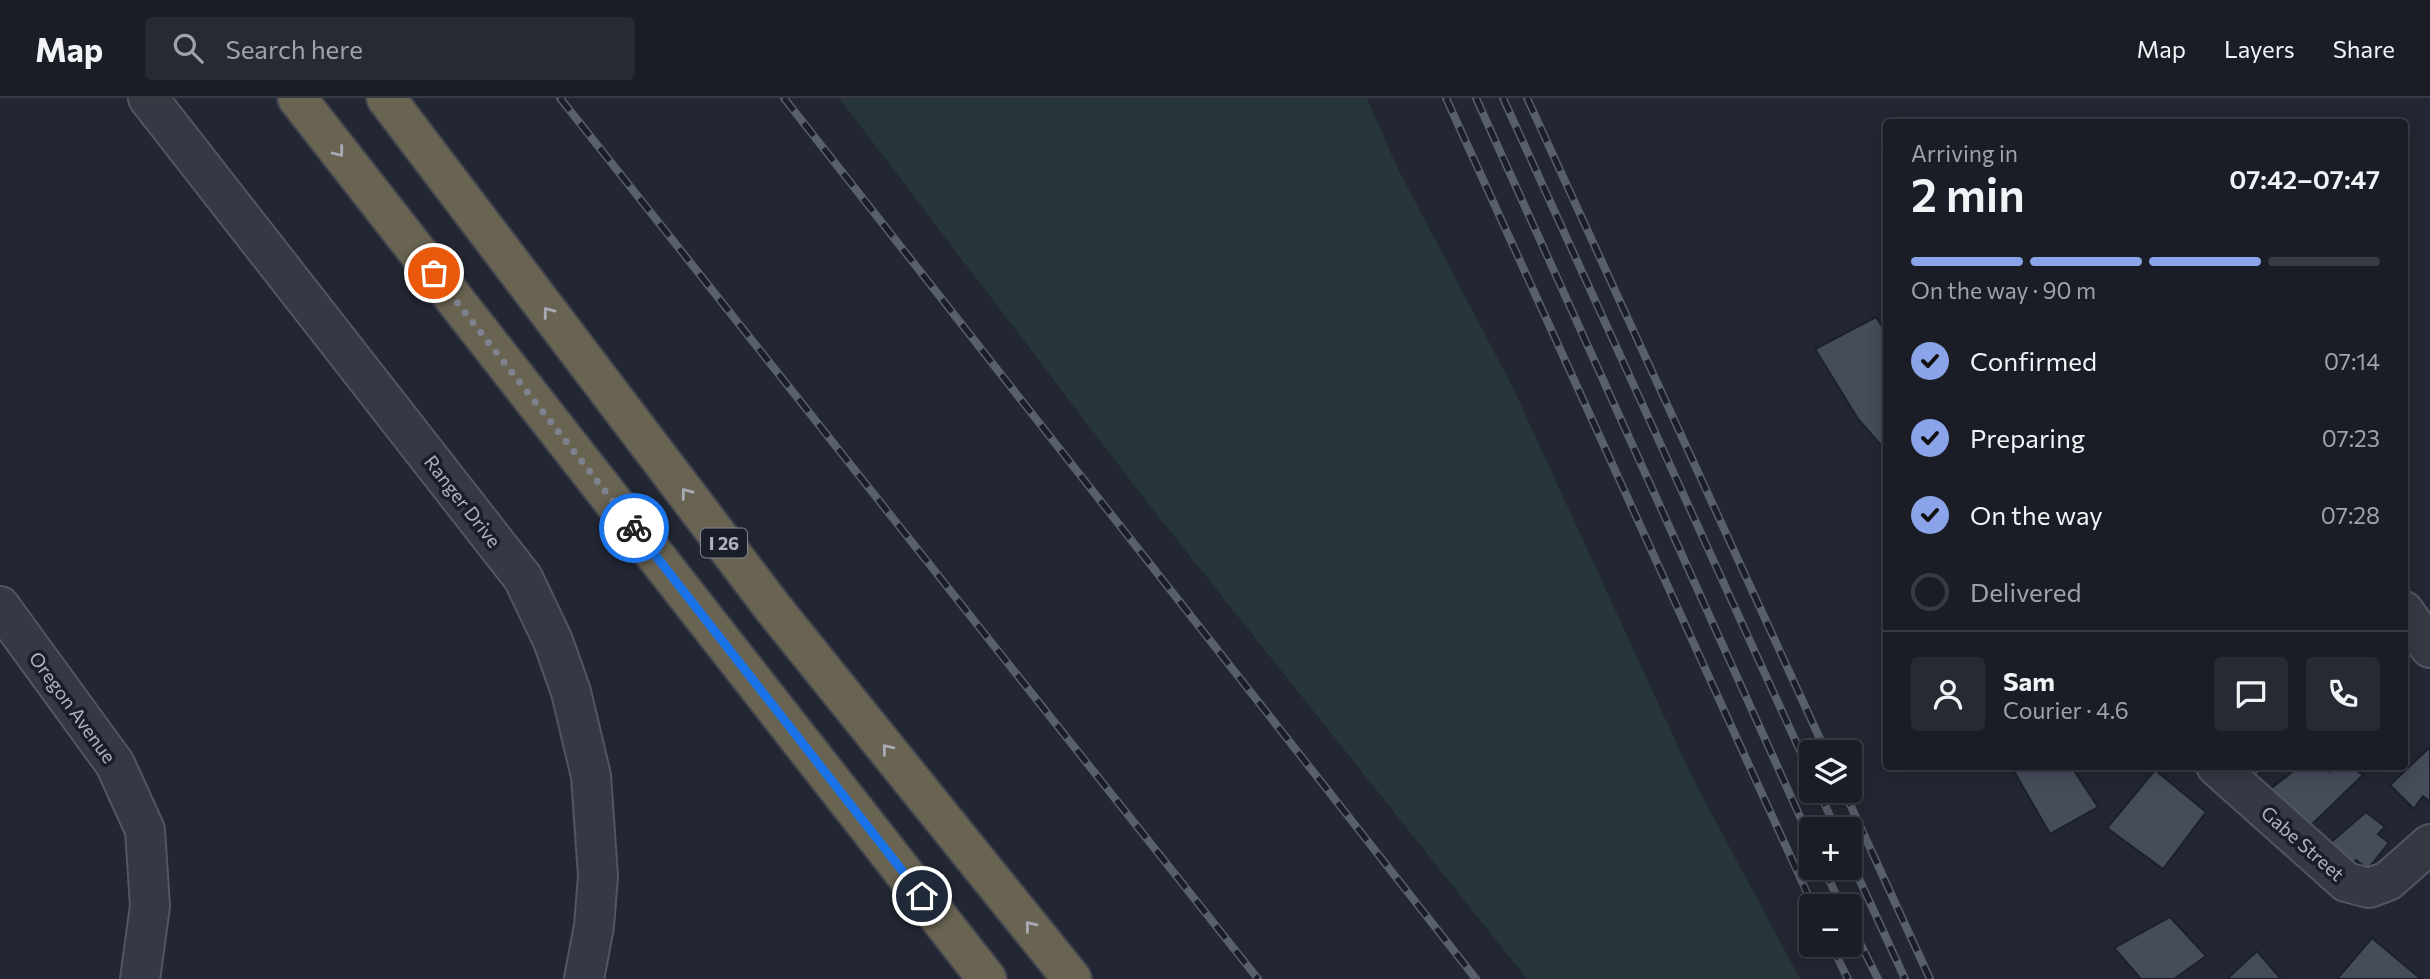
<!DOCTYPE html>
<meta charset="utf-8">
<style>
:root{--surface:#1a1d26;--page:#272a32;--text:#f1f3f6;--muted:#9fa2a7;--line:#383b43;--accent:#8ba4e9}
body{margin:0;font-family:Commissioner,sans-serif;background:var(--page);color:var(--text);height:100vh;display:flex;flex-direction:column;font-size:26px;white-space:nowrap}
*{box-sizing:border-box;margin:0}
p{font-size:23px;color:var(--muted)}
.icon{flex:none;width:38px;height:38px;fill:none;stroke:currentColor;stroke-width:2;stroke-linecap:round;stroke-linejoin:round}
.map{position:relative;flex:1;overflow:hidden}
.panel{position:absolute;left:1883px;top:21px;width:525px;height:651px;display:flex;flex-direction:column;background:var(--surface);border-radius:7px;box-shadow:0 4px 18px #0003,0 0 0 2px var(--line)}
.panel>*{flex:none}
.controls{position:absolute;left:1799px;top:642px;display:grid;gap:14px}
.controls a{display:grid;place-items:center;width:63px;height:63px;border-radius:7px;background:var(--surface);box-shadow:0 4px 18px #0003,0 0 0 2px var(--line);font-size:35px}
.pin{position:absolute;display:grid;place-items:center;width:60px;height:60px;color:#fff;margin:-30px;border:4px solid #fff;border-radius:50%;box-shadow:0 2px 7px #0007}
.courier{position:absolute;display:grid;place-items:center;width:70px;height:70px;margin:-35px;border:5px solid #1a73e8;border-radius:50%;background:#fff;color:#222;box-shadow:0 2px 9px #0007}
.summary em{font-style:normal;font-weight:600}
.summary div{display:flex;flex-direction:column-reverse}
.summary{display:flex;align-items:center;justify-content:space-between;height:119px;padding:0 28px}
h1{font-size:46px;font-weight:600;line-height:52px}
.bar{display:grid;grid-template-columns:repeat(4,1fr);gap:10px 7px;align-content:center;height:84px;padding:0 28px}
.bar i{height:9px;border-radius:5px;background:var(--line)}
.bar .selected{background:var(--accent)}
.bar p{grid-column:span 4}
.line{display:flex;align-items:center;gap:18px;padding:0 28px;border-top:2px solid var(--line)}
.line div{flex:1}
.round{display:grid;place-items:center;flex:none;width:74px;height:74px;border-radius:7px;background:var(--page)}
ol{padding:0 28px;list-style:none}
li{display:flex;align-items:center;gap:21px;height:77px}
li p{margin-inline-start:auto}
li .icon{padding:7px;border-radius:50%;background:var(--accent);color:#111;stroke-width:4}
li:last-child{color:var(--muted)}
li i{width:38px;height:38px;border:4px solid var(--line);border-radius:50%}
header{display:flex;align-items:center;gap:42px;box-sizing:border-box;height:98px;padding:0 35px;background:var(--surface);border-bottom:2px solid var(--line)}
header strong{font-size:33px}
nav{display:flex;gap:38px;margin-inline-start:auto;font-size:24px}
.search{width:490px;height:63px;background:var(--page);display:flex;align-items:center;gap:18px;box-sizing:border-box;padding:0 24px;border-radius:7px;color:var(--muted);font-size:26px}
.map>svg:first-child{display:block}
</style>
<header>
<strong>Map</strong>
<div class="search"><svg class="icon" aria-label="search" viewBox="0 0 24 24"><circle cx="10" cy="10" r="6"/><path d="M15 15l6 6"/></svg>Search here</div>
<nav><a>Map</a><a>Layers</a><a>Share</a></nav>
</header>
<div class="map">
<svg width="2430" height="881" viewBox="0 0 2430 881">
<rect width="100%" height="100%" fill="#222733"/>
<polygon fill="#273638" points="839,0 1367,0 1396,67 1513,290 1693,681 1800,881 1527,881 1143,399"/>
<g fill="#454c5a" stroke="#1c202a" stroke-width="2">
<polygon points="1876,219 1886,235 1886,353 1858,321 1815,251"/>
<polygon points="2430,649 2430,704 2423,698 2414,711 2390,687"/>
<polygon points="2011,668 2071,668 2098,709 2050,736"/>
<polygon points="2248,668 2264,668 2257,678"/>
<polygon points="2300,668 2323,668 2330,674 2334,668 2349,668 2363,677 2304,734 2270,691"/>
<polygon points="2155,672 2206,714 2163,771 2107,730"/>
<polygon points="2366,714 2385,729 2378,736 2389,745 2368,771 2356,762 2344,772 2322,752"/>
<polygon points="2170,819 2206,858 2174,881 2141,881 2114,850"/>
<polygon points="2372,840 2421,881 2337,881"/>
<polygon points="2257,853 2281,881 2227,881"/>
</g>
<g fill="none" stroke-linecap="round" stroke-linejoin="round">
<g stroke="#525662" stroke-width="42">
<g id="minor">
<polyline points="148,0 523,480 553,543 571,594 591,678 598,778 594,828 584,881"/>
<polyline points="0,508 115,666 145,732 150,808 140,881"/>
<polyline points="2404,513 2430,550"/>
<polyline points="2216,668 2346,784 2369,790 2388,783 2430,746"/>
</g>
</g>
<g stroke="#3f434e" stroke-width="42">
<g id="motorway">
<polyline points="297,0 987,881"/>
<polyline points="386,0 773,510 1072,881"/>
</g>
</g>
<use href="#minor" stroke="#353944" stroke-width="38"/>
<use href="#motorway" stroke="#696352" stroke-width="38"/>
<g stroke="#595f6c" stroke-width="8">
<g id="rail">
<polyline points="560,0 1258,881"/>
<polyline points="784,0 1476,881"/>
<polyline points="1446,0 1813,808"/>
<polyline points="1476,0 1811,743"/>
<polyline points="1503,0 1811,677"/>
<polyline points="1527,0 1826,654"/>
<polyline points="1819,693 1836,732"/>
<polyline points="1844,693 1930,881"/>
<polyline points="1850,761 1905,881"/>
<polyline points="1824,770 1841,808"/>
<polyline points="1850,825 1878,881"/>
<polyline points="1831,847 1848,881"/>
</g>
</g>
<use href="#rail" stroke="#1a1e28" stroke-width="5" stroke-dasharray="16" stroke-linecap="butt"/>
</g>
<defs><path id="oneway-chevron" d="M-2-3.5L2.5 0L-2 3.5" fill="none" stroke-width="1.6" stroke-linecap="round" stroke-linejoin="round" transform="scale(1.75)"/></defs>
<g stroke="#a8abb6">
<use href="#oneway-chevron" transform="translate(339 54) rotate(52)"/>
<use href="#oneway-chevron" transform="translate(548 214) rotate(-127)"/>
<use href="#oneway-chevron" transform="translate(686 395) rotate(-127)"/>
<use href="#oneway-chevron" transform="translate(887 651) rotate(-129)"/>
<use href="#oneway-chevron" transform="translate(1030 828) rotate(-129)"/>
</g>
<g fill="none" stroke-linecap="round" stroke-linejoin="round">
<polyline stroke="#7e828f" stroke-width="7" stroke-dasharray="0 12.6" points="434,175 634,430"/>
<polyline stroke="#1a73e8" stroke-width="9" points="634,430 922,798"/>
</g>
<g text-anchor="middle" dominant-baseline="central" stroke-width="7" stroke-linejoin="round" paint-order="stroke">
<rect fill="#1a1e28" stroke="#828693" stroke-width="2" x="701" y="430.5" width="46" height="29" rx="5"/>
<g font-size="18" font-weight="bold" fill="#afb3c1">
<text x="724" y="445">I 26</text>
</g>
<g font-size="19" fill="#afb3c1" stroke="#1a1e28">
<text transform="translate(463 403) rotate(52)">Ranger Drive</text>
<text transform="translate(73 609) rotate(54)">Oregon Avenue</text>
<text transform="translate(2303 745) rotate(41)">Gabe Street</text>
</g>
</g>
</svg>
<div class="controls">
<a><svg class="icon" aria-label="layers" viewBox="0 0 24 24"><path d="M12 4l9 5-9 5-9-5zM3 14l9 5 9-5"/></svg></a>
<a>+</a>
<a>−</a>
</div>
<div class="pin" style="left:434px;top:175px;background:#ea580c"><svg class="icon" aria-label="bag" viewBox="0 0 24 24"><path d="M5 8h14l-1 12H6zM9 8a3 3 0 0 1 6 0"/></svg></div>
<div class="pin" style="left:922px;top:798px;background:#1f2937"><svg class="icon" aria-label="home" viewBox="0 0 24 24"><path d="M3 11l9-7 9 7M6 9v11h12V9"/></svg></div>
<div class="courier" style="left:634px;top:430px"><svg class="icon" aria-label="bike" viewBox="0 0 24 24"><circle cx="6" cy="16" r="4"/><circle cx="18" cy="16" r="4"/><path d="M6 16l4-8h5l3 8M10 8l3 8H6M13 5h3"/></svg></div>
<section class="panel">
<div class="summary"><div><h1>2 min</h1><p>Arriving in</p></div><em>07:42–07:47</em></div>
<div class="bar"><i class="selected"></i><i class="selected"></i><i class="selected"></i><i></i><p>On the way · 90 m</p></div>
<ol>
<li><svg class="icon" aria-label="check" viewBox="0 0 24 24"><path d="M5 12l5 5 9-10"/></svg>Confirmed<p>07:14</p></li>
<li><svg class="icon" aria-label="check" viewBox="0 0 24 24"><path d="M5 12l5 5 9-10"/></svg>Preparing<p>07:23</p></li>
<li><svg class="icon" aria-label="check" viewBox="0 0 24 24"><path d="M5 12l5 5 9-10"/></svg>On the way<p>07:28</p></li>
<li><i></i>Delivered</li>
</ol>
<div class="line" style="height:126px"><a class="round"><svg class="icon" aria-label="person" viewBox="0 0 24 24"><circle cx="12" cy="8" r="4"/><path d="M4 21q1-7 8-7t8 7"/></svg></a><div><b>Sam</b><p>Courier · 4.6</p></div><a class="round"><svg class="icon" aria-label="chat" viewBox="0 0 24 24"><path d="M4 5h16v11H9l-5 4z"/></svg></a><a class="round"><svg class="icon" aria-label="phone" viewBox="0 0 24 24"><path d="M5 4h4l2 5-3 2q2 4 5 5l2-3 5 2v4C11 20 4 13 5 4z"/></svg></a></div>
</section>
</div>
